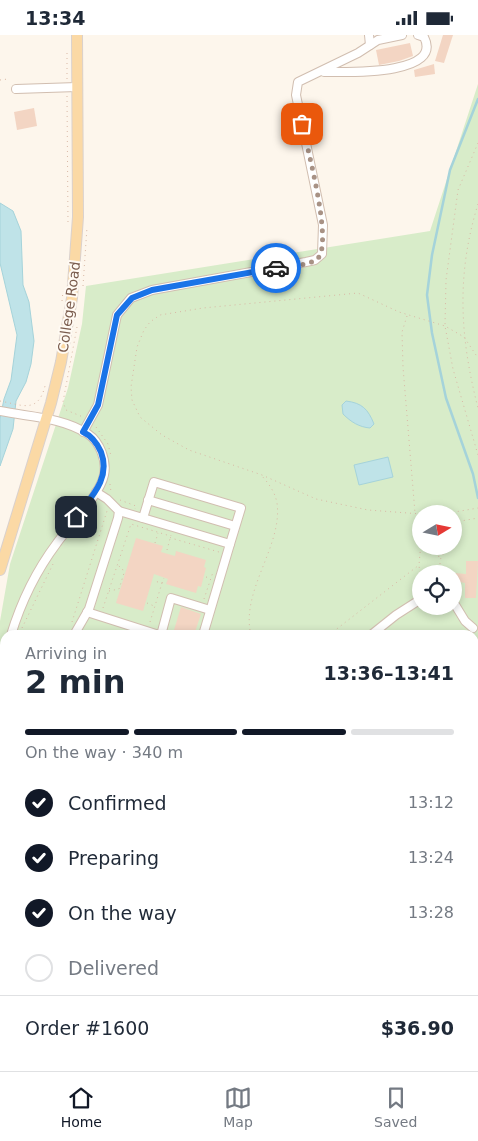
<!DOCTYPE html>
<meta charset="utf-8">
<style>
:root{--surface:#fff;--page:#f6f6f7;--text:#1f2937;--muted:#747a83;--line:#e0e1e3;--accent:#111827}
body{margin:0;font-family:"DejaVu Sans",sans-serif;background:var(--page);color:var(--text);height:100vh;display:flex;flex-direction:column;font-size:19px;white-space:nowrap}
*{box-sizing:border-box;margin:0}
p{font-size:16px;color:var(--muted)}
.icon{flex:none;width:28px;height:28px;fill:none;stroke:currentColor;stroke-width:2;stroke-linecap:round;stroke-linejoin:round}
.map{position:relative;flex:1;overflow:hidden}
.details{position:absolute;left:0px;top:595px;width:479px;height:441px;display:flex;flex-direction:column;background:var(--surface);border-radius:15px 15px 0 0;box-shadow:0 2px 8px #0003}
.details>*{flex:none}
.needle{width:32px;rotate:80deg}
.fabs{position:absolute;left:412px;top:470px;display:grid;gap:10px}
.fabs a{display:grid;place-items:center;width:50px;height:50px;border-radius:50%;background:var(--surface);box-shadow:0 2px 8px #0003;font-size:25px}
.pin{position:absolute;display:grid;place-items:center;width:42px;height:42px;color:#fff;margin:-21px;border-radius:10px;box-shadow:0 2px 8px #0006}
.courier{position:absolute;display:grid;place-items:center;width:50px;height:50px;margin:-25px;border:4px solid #1a73e8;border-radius:50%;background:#fff;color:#222;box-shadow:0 1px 6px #0007}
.head em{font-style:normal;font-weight:700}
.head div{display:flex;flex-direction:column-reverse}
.head{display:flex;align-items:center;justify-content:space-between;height:85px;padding:0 25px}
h1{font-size:32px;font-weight:700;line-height:38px}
.bar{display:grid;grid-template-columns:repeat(4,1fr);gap:8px 5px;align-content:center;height:60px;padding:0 25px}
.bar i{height:6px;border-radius:4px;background:var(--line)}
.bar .active{background:var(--accent)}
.bar p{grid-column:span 4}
.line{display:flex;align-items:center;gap:12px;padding:0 25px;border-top:1px solid var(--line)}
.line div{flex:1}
ol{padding:0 25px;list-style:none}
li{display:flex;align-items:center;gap:15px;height:55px}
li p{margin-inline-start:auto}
li .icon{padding:5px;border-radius:50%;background:var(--accent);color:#fff;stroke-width:4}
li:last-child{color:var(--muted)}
li i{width:28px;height:28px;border:2px solid var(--line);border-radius:50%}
.status{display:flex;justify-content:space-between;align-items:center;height:35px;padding:0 25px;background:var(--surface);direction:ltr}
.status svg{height:14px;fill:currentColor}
.dock{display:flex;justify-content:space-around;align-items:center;height:70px;border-top:1px solid var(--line);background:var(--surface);font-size:14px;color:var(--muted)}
.dock a{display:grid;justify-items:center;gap:2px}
.dock .active{color:var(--accent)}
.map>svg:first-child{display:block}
</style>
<div class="status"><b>13:34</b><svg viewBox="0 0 49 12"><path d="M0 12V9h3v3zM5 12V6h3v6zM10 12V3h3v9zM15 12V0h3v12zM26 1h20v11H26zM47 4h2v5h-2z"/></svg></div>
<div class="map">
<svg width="478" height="1036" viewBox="0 0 478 1036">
<rect width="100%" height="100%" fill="#fdf6ec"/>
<path fill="#d8ecc9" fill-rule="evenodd" d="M478,49v987h-478v-450l10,-57 58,-176 14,-64 4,-38 344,-55zM421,479h33v32h-33zM421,539h33v32h-33zM5,600h469v431h-469z"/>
<g fill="#bfe3e8" stroke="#a5d3da">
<polygon points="0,168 13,176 21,196 23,250 29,267 34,306 31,329 26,347 16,366 13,394 0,431 0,384 4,364 11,345 17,300 0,228"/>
<path d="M346,366c16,2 22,8 28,23l-4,4c-11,-1 -19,-6 -27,-14l-1,-9z"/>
<polygon points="388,422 393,442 359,450 354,430"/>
</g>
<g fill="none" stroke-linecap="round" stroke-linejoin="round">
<polyline stroke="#a5d3da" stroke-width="2.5" points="478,64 450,135 432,220 427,260 432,298 446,363 473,439 478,463"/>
</g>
<g fill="#f3d5c3">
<polygon points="443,0 453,0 444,28 435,26"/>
<polygon points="410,8 413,21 399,26 379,30 376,15"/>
<polygon points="434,29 435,39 415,42 414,35"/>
<polygon points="34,73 37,91 17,95 14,77"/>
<polygon points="136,503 163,511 161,517 175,521 176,516 206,525 204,532 206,533 201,552 198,551 196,558 166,549 168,544 154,539 143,576 116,568"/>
<polygon points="466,526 478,526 476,563 465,563 465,548 454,546 454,538 466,539"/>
<polygon points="181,572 201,579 194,600 175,600 176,596 174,595"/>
</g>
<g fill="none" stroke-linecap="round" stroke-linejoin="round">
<g stroke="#d1beb0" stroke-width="10">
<g id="minor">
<polyline points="369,0 370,10"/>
<path d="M324,37c21,0 120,4 100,-35l-6,-2"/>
<polyline points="16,54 77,52"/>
<path d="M0,376c29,6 62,6 88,23 12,8 19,27 16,41 -4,20 -35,51 -47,68 -21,28 -36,59 -46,92"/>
<polyline points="83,397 98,370 117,280 131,263 152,255 306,227 315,225 322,219 323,190 296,60 298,47 358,18 378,5 402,0"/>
<polyline points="148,465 235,491"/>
<polyline points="119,476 230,509 203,600"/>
<polyline points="143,483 154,447 241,473 230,509"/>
<polyline points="454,568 465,586 473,593"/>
<polyline points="87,577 159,600"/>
<polyline points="74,600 89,574 118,483 119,476 107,464 96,457"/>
<polyline points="161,600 171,563 210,575"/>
<polyline points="371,600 396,580 421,564"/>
<polyline points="0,663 5,632"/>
</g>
</g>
<g stroke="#dad1cd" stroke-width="12">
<polyline id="major" points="0,535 51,368 61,327 72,263 78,182 77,0"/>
</g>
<g stroke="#d9b8a5" stroke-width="1" stroke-dasharray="1 4" stroke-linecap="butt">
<polyline points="67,44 67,18"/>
<polyline points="0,45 8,44"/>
<polyline points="67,61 68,189"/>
<polyline points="478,108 458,155 446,245 445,291 453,334 478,420"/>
<path d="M478,169c-22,71 -18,134 0,204"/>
<polyline points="83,251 87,192"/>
<polyline points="62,266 63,256"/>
<polyline points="407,281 402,297 403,332 415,478"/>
<polyline points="77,292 63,367 66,375 83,382"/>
<path d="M0,366c22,4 38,13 45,-15"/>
<polyline points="96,392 108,409 111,421"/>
<polyline points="110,449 111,457"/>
<polyline points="120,465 136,471 135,474"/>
<polyline points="421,479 368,475 316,464 262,440 189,415 162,400 140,382 132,365 131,352 137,312 144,295 150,287 160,280 203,273 358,258 399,277 445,291 464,302 478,323"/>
<polyline points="443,479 478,473"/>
<polyline points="454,486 460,486"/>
<polyline points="454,496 461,486 478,483"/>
<polyline points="421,507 419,530 421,551"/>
<polyline points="155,508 158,498"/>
<polyline points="437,511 439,523"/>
<polyline points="167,515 171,500"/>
<polyline points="440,539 440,525 447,511"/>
<polyline points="206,542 210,543"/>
<polyline points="162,548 164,543"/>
<polyline points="109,556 119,554 124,538 122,533 117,530"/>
<polyline points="204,564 213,537"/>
<polyline points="147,568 154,571"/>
<polyline points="103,573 131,489 167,500 171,503 219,517"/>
<polyline points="72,587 107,476"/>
<polyline points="150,587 162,548 154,546"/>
<polyline points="22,593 53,529"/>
<path d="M251,600c-11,-44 32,-89 26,-132 -2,-11 -8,-19 -15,-27"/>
<polyline points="329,600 419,530"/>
<polyline points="474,605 474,609"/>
<polyline points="474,692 478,692"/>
<polyline points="474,736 478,737"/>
<polyline points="0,751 5,717"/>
<polyline points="474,774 478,775"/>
<polyline points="5,920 1,943 5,988"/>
<polyline points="12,1031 13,1036"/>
</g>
<use href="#minor" stroke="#fff" stroke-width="8"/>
<use href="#major" stroke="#fbd9a5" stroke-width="10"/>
</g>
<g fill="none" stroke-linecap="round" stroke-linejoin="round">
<path stroke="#a89285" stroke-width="5" stroke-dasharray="0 9" d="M276,233c11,-2 32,-2 41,-9 17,-13 -10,-112 -15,-135"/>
<path stroke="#1a73e8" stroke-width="6" d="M76,482c15,-20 35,-38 25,-65 -4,-9 -9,-16 -18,-20l15,-27 19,-90 15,-17 20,-8 124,-22"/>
</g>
<g text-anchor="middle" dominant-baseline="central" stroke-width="4" stroke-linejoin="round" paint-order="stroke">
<g font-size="14" fill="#7a5c4d" stroke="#fffaf3">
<text transform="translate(69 272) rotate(-82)">College Road</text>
</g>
</g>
</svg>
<div class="fabs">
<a><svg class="needle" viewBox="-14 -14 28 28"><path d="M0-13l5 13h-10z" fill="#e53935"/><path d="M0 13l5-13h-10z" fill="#747a83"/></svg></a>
<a><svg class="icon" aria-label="locate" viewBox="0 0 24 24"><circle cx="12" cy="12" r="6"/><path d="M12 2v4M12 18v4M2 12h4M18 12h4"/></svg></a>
</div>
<div class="pin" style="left:302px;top:89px;background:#ea580c"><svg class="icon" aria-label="bag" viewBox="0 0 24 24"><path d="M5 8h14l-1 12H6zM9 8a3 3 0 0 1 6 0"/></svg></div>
<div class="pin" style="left:76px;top:482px;background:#1f2937"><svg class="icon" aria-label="home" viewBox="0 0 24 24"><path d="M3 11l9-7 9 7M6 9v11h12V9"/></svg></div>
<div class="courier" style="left:276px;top:233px"><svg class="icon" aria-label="car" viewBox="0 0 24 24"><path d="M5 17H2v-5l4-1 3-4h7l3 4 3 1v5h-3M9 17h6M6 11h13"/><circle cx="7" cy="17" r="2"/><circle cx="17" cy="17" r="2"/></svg></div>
<section class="details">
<div class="head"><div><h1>2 min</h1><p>Arriving in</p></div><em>13:36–13:41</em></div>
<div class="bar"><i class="active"></i><i class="active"></i><i class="active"></i><i></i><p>On the way · 340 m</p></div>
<ol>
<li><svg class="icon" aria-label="check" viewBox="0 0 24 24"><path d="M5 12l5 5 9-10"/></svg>Confirmed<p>13:12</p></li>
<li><svg class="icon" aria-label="check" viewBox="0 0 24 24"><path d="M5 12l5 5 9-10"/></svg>Preparing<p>13:24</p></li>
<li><svg class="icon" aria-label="check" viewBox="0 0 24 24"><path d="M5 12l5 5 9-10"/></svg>On the way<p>13:28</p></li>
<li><i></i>Delivered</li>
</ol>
<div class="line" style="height:65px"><div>Order #1600</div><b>$36.90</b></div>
</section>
</div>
<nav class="dock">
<a class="active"><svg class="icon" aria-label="home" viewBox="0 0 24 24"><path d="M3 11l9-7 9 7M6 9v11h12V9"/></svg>Home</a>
<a><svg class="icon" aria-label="map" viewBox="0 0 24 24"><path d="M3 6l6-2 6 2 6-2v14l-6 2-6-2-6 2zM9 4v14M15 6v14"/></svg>Map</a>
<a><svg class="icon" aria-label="saved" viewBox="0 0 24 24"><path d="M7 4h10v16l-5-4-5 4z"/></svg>Saved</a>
</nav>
